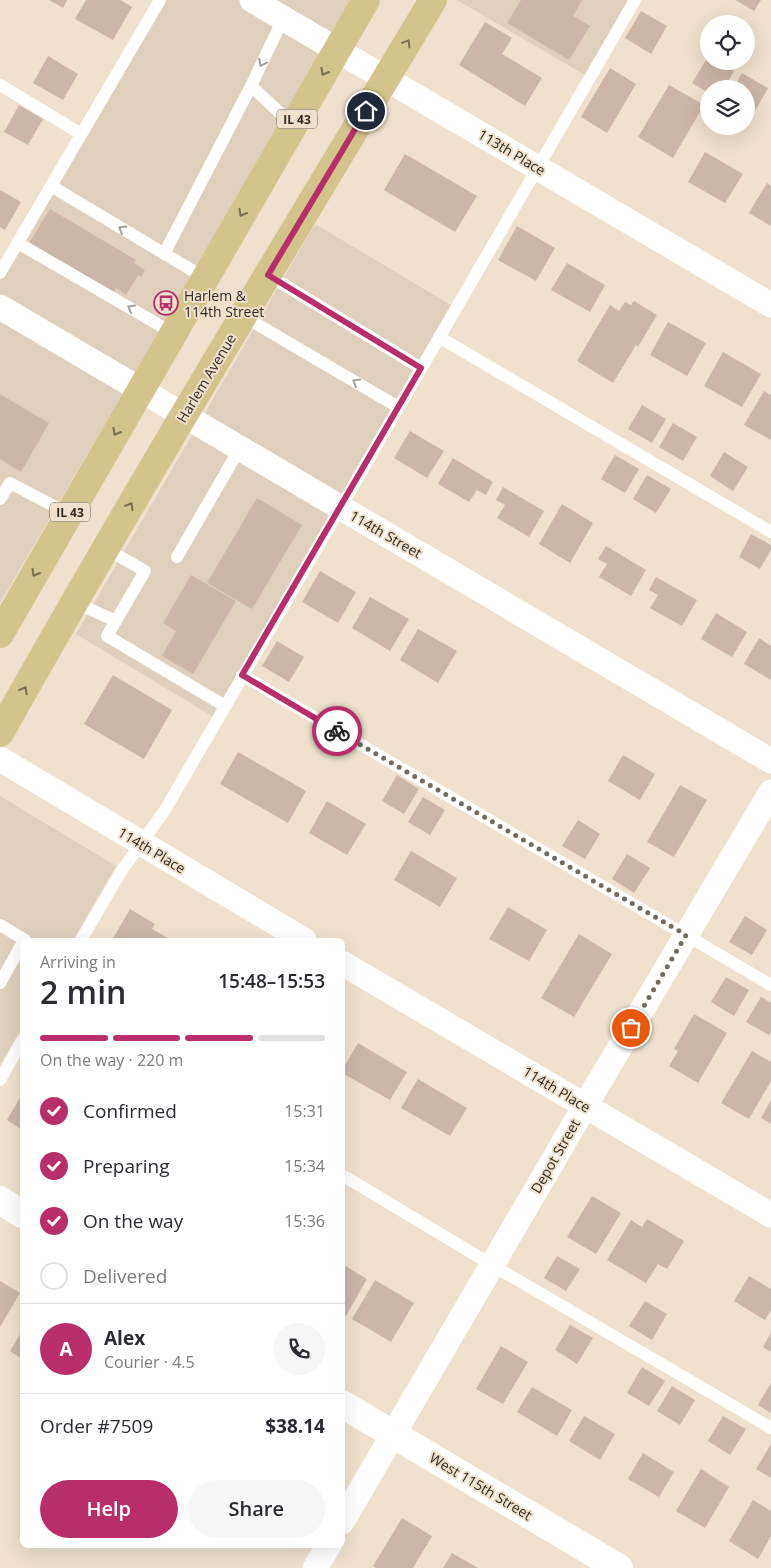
<!DOCTYPE html>
<meta charset="utf-8">
<style>
:root{--surface:#fff;--page:#f7f7f7;--text:#2b2b33;--muted:#7c7c81;--line:#e1e1e2;--accent:#b82e6a}
body{margin:0;font-family:"Open Sans",sans-serif;background:var(--page);color:var(--text);height:100vh;display:flex;flex-direction:column;font-size:19px;white-space:nowrap}
*{box-sizing:border-box;margin:0}
p{font-size:16px;color:var(--muted)}
.icon{flex:none;width:28px;height:28px;fill:none;stroke:currentColor;stroke-width:2;stroke-linecap:round;stroke-linejoin:round}
.map{position:relative;flex:1;overflow:hidden}
.drawer{position:absolute;left:20px;top:938px;width:325px;height:610px;display:flex;flex-direction:column;background:var(--surface);border-radius:8px;box-shadow:0 5px 20px #0002}
.drawer>*{flex:none}
.buttons{position:absolute;left:700px;top:15px;display:grid;gap:10px}
.buttons a{display:grid;place-items:center;width:55px;height:55px;border-radius:50%;background:var(--surface);box-shadow:0 5px 20px #0002;font-size:25px}
.pin{position:absolute;display:grid;place-items:center;width:42px;height:42px;color:#fff;margin:-21px;border:2px solid #fff;border-radius:50%;box-shadow:0 1px 5px #0007}
.courier{position:absolute;display:grid;place-items:center;width:50px;height:50px;margin:-25px;border:4px solid #b82e6a;border-radius:50%;background:#fff;color:#222;box-shadow:0 1px 6px #0007}
.overview em{font-style:normal;font-weight:600}
.overview div{display:flex;flex-direction:column-reverse}
.overview{display:flex;align-items:center;justify-content:space-between;height:85px;padding:0 20px}
h1{font-size:32px;font-weight:600;line-height:38px}
.bar{display:grid;grid-template-columns:repeat(4,1fr);gap:8px 5px;align-content:center;height:60px;padding:0 20px}
.bar i{height:6px;border-radius:4px;background:var(--line)}
.bar .active{background:var(--accent)}
.bar p{grid-column:span 4}
.line{display:flex;align-items:center;gap:12px;padding:0 20px;border-top:1px solid var(--line)}
.line div{flex:1}
.round{display:grid;place-items:center;flex:none;width:52px;height:52px;border-radius:26px;background:var(--page)}
ol{padding:0 20px;list-style:none}
li{display:flex;align-items:center;gap:15px;height:55px}
li p{margin-inline-start:auto}
li .icon{padding:5px;border-radius:50%;background:var(--accent);color:#fff;stroke-width:4}
li:last-child{color:var(--muted)}
li i{width:28px;height:28px;border:2px solid var(--line);border-radius:50%}
.button{display:flex;gap:10px;margin-top:auto;padding:10px 20px}
.button a{flex:1;height:58px;border-radius:30px;background:var(--accent);color:#fff;font-size:20px;font-weight:600;line-height:58px;text-align:center}
.button a+a{background:var(--page);color:var(--text)}
.map>svg:first-child{display:block}
</style>
<div class="map">
<svg width="771" height="1568" viewBox="0 0 771 1568">
<rect width="100%" height="100%" fill="#efe1ce"/>
<g fill="#dfd0be">
<polygon points="160,0 353,0 0,603 0,273"/>
<polygon points="457,0 635,0 590,78"/>
<polygon points="315,224 456,308 217,719 76,634"/>
<polygon points="0,796 116,866 73,940 22,940 22,1027 0,1065"/>
</g>
<g fill="#ccb6aa">
<polygon points="49,0 67,0 63,8"/>
<polygon points="86,0 120,0 132,7 113,40 75,19"/>
<polygon points="521,0 582,0 573,16 590,26 569,60 507,23"/>
<polygon points="735,0 761,0 754,11"/>
<polygon points="641,11 667,26 651,54 625,38"/>
<polygon points="485,22 512,38 502,54 542,78 525,106 459,65"/>
<polygon points="709,55 709,61 717,61 734,71 724,89 709,89 709,93 692,83"/>
<polygon points="48,56 78,74 63,100 33,83"/>
<polygon points="610,68 636,84 607,133 581,117"/>
<polygon points="742,73 768,88 752,116 746,112 746,89 733,89"/>
<polygon points="669,85 704,105 673,158 638,137"/>
<polygon points="19,105 43,119 28,145 4,132"/>
<polygon points="705,152 743,174 725,203 688,182"/>
<polygon points="405,154 477,196 455,232 384,190"/>
<polygon points="767,183 771,186 771,226 749,213"/>
<polygon points="0,190 21,202 5,230 0,227"/>
<polygon points="50,209 136,260 134,263 145,270 141,277 138,275 126,295 116,288 113,293 29,243"/>
<polygon points="517,226 555,248 536,281 498,260"/>
<polygon points="567,263 605,285 590,312 551,290"/>
<polygon points="634,301 657,315 638,347 636,345 613,383 577,361 610,305 619,311 625,302 631,305"/>
<polygon points="668,322 706,343 687,376 650,355"/>
<polygon points="723,352 761,374 742,407 704,386"/>
<polygon points="764,391 771,395 771,440 744,425"/>
<polygon points="0,394 49,423 21,472 0,459"/>
<polygon points="642,405 666,419 652,443 628,429"/>
<polygon points="673,423 697,437 683,461 659,447"/>
<polygon points="410,431 444,451 427,478 394,458"/>
<polygon points="724,452 748,467 733,491 710,476"/>
<polygon points="615,455 639,469 625,493 601,479"/>
<polygon points="453,458 493,482 486,495 477,490 469,502 438,484"/>
<polygon points="647,475 671,489 656,513 633,499"/>
<polygon points="503,487 544,511 529,537 497,518 505,505 496,500"/>
<polygon points="257,498 302,525 252,609 207,583"/>
<polygon points="562,504 593,523 570,563 539,544"/>
<polygon points="751,534 771,545 771,550 760,569 739,557"/>
<polygon points="606,546 646,570 631,596 599,577 607,564 598,559"/>
<polygon points="320,571 356,592 338,623 302,602"/>
<polygon points="191,575 236,601 193,674 162,656 176,631 163,623"/>
<polygon points="656,577 697,600 682,626 650,608 658,595 649,590"/>
<polygon points="370,597 409,619 390,651 352,628"/>
<polygon points="716,613 747,632 732,657 701,639"/>
<polygon points="418,629 457,651 438,683 400,660"/>
<polygon points="759,638 771,646 771,680 744,664"/>
<polygon points="277,641 304,657 289,682 262,666"/>
<polygon points="113,675 172,710 144,759 84,724"/>
<polygon points="238,752 306,791 288,823 220,784"/>
<polygon points="623,755 655,774 640,800 608,781"/>
<polygon points="397,775 419,789 404,814 382,801"/>
<polygon points="680,785 707,800 674,857 647,842"/>
<polygon points="423,797 445,810 430,835 408,822"/>
<polygon points="327,801 366,824 347,855 309,833"/>
<polygon points="578,820 600,834 585,859 562,846"/>
<polygon points="411,851 457,878 440,907 394,880"/>
<polygon points="627,854 650,868 634,893 612,879"/>
<polygon points="508,907 547,930 529,961 489,939"/>
<polygon points="130,909 155,924 152,929 168,938 167,940 112,940"/>
<polygon points="745,916 767,930 752,955 729,942"/>
<polygon points="579,934 612,954 574,1017 541,998"/>
<polygon points="726,977 749,990 734,1016 711,1002"/>
<polygon points="761,997 771,1003 771,1032 769,1035 746,1022"/>
<polygon points="694,1014 727,1033 698,1083 669,1066 678,1051 674,1049"/>
<polygon points="358,1043 407,1072 390,1100 342,1073 342,1070"/>
<polygon points="752,1051 771,1062 771,1081 749,1119 721,1103"/>
<polygon points="418,1079 467,1108 450,1136 401,1108"/>
<polygon points="22,1094 22,1130 7,1120"/>
<polygon points="771,1100 771,1124 761,1118"/>
<polygon points="592,1196 621,1213 596,1254 567,1237"/>
<polygon points="647,1219 684,1241 667,1269 658,1264 646,1283 607,1260 631,1220 642,1227"/>
<polygon points="557,1256 580,1269 566,1291 544,1278"/>
<polygon points="342,1264 367,1279 346,1316 342,1314"/>
<polygon points="749,1276 771,1289 771,1310 765,1320 734,1301"/>
<polygon points="375,1280 414,1303 391,1342 352,1319"/>
<polygon points="0,1281 20,1293 0,1327"/>
<polygon points="645,1301 667,1314 652,1340 629,1326"/>
<polygon points="570,1325 593,1338 577,1364 555,1350"/>
<polygon points="22,1331 22,1359 10,1351"/>
<polygon points="771,1333 771,1352 763,1347"/>
<polygon points="501,1346 528,1362 503,1404 476,1389"/>
<polygon points="642,1367 665,1381 649,1406 627,1393"/>
<polygon points="771,1383 771,1413 758,1405"/>
<polygon points="672,1386 695,1400 680,1425 657,1411"/>
<polygon points="532,1387 572,1410 557,1436 517,1412"/>
<polygon points="584,1416 615,1434 600,1460 569,1441"/>
<polygon points="723,1416 746,1429 730,1455 708,1441"/>
<polygon points="771,1444 771,1478 756,1469"/>
<polygon points="643,1453 674,1472 659,1497 628,1479"/>
<polygon points="701,1469 729,1487 705,1528 676,1511"/>
<polygon points="753,1500 771,1511 771,1536 758,1559 729,1541"/>
<polygon points="402,1518 432,1536 413,1568 376,1568 373,1566"/>
<polygon points="452,1553 478,1568 443,1568"/>
</g>
<g fill="none" stroke-linecap="round" stroke-linejoin="round">
<g stroke="#fff" stroke-width="12">
<polyline points="283,19 251,86 293,125"/>
<polyline points="0,85 81,134"/>
<polyline points="51,186 205,278"/>
<polyline points="18,243 173,333"/>
<polyline points="164,254 251,86"/>
<polyline points="0,273 160,0"/>
<polyline points="268,275 421,368"/>
<polyline points="243,316 398,407"/>
<polyline points="439,337 771,532"/>
<polyline points="0,499 10,483 69,514"/>
<polyline points="105,548 145,571 107,636 225,706"/>
<polyline points="177,557 240,448"/>
<polyline points="74,602 116,621"/>
<polyline points="242,675 771,985"/>
<polyline points="0,925 25,940"/>
<polyline points="81,940 122,870 165,810 635,0"/>
<polyline points="0,983 22,944"/>
<polyline points="0,1080 22,1041"/>
<polyline points="342,1175 492,1265 771,1428"/>
</g>
<g stroke="#fff" stroke-width="25">
<polyline points="252,0 771,305"/>
<polyline points="0,307 771,761"/>
<polyline points="0,759 304,940"/>
<polyline points="342,963 771,1215"/>
<polyline points="342,1522 585,1106 771,792"/>
<polyline points="315,1568 329,1545"/>
</g>
<g stroke="#fff" stroke-width="28">
<polyline points="0,1200 22,1214"/>
<polyline points="342,1404 619,1568"/>
</g>
<g stroke="#d3c48c" stroke-width="28">
<polyline points="0,634 366,0"/>
<path d="M0,733c139,-248 287,-490 433,-733"/>
</g>
</g>
<defs><path id="oneway-chevron" d="M-2-3.5L2.5 0L-2 3.5" fill="none" stroke-width="1.6" stroke-linecap="round" stroke-linejoin="round" transform="scale(1.25)"/></defs>
<g stroke="#797052">
<use href="#oneway-chevron" transform="translate(407 43) rotate(-59)"/>
<use href="#oneway-chevron" transform="translate(324 72) rotate(120)"/>
<use href="#oneway-chevron" transform="translate(242 213) rotate(120)"/>
<use href="#oneway-chevron" transform="translate(116 432) rotate(120)"/>
<use href="#oneway-chevron" transform="translate(130 506) rotate(-60)"/>
<use href="#oneway-chevron" transform="translate(35 573) rotate(120)"/>
<use href="#oneway-chevron" transform="translate(24 690) rotate(-61)"/>
</g>
<g stroke="#a2a09c">
<use href="#oneway-chevron" transform="translate(262 63) rotate(116)"/>
<use href="#oneway-chevron" transform="translate(122 229) rotate(-149)"/>
<use href="#oneway-chevron" transform="translate(131 308) rotate(-150)"/>
<use href="#oneway-chevron" transform="translate(356 382) rotate(-150)"/>
</g>
<g fill="none" stroke-linecap="round" stroke-linejoin="round">
<polyline stroke="#736b5f" stroke-width="5" stroke-dasharray="0 9" points="337,731 686,935 631,1028"/>
<polyline stroke="#b82e6a" stroke-width="6" points="337,731 242,675 421,368 268,275 366,111"/>
</g>
<defs>
<g id="bus-ring" transform="scale(1.25)"><circle r="9.5" fill="#efe1ce" stroke="#b82e6a" stroke-width="1.5"/><path d="M-5-6H5V4H4V6H2V4H-2V6H-4V4H-5ZM-3.5-4V0h7V-4ZM-3.5 1.2v1.5H-2V1.2ZM2 1.2v1.5H3.5V1.2Z" fill="#b82e6a"/></g>
</defs>
<g fill-rule="evenodd">
<use href="#bus-ring" x="166" y="303"/>
</g>
<g text-anchor="middle" dominant-baseline="central" stroke-width="4" stroke-linejoin="round" paint-order="stroke">
<g fill="#efe1ce" stroke="#696256" stroke-width="1">
<rect x="277" y="109.5" width="40" height="19" rx="4"/>
<rect x="50" y="502.5" width="40" height="19" rx="4"/>
</g>
<g font-size="12" font-weight="bold" fill="#302b23">
<text x="297" y="119">IL 43</text>
<text x="70" y="512">IL 43</text>
</g>
<g font-size="14" fill="#302b23" stroke="#efe1ce">
<text transform="translate(512 152) rotate(31)">113th Place</text>
<text transform="translate(206 378) rotate(-59)">Harlem Avenue</text>
<text transform="translate(386 534) rotate(30)">114th Street</text>
<text transform="translate(152 850) rotate(31)">114th Place</text>
<text transform="translate(557 1089) rotate(31)">114th Place</text>
<text transform="translate(555 1156) rotate(-60)">Depot Street</text>
<text transform="translate(481 1486) rotate(31)">West 115th Street</text>
</g>
<g font-size="14" fill="#302b23" stroke="#efe1ce" text-anchor="start">
<text x="184" y="295">Harlem &amp;<tspan x="184" dy="16">114th Street</tspan></text>
</g>
</g>
</svg>
<div class="buttons">
<a><svg class="icon" aria-label="locate" viewBox="0 0 24 24"><circle cx="12" cy="12" r="6"/><path d="M12 2v4M12 18v4M2 12h4M18 12h4"/></svg></a>
<a><svg class="icon" aria-label="layers" viewBox="0 0 24 24"><path d="M12 4l9 5-9 5-9-5zM3 14l9 5 9-5"/></svg></a>
</div>
<div class="pin" style="left:631px;top:1028px;background:#ea580c"><svg class="icon" aria-label="bag" viewBox="0 0 24 24"><path d="M5 8h14l-1 12H6zM9 8a3 3 0 0 1 6 0"/></svg></div>
<div class="pin" style="left:366px;top:111px;background:#1f2937"><svg class="icon" aria-label="home" viewBox="0 0 24 24"><path d="M3 11l9-7 9 7M6 9v11h12V9"/></svg></div>
<div class="courier" style="left:337px;top:731px"><svg class="icon" aria-label="bike" viewBox="0 0 24 24"><circle cx="6" cy="16" r="4"/><circle cx="18" cy="16" r="4"/><path d="M6 16l4-8h5l3 8M10 8l3 8H6M13 5h3"/></svg></div>
<section class="drawer">
<div class="overview"><div><h1>2 min</h1><p>Arriving in</p></div><em>15:48–15:53</em></div>
<div class="bar"><i class="active"></i><i class="active"></i><i class="active"></i><i></i><p>On the way · 220 m</p></div>
<ol>
<li><svg class="icon" aria-label="check" viewBox="0 0 24 24"><path d="M5 12l5 5 9-10"/></svg>Confirmed<p>15:31</p></li>
<li><svg class="icon" aria-label="check" viewBox="0 0 24 24"><path d="M5 12l5 5 9-10"/></svg>Preparing<p>15:34</p></li>
<li><svg class="icon" aria-label="check" viewBox="0 0 24 24"><path d="M5 12l5 5 9-10"/></svg>On the way<p>15:36</p></li>
<li><i></i>Delivered</li>
</ol>
<div class="line" style="height:90px"><b class="round" style="background:var(--accent);color:#fff">A</b><div><b>Alex</b><p>Courier · 4.5</p></div><a class="round"><svg class="icon" aria-label="phone" viewBox="0 0 24 24"><path d="M5 4h4l2 5-3 2q2 4 5 5l2-3 5 2v4C11 20 4 13 5 4z"/></svg></a></div>
<div class="line" style="height:65px"><div>Order #7509</div><b>$38.14</b></div>
<div class="button"><a>Help</a><a>Share</a></div>
</section>
</div>
